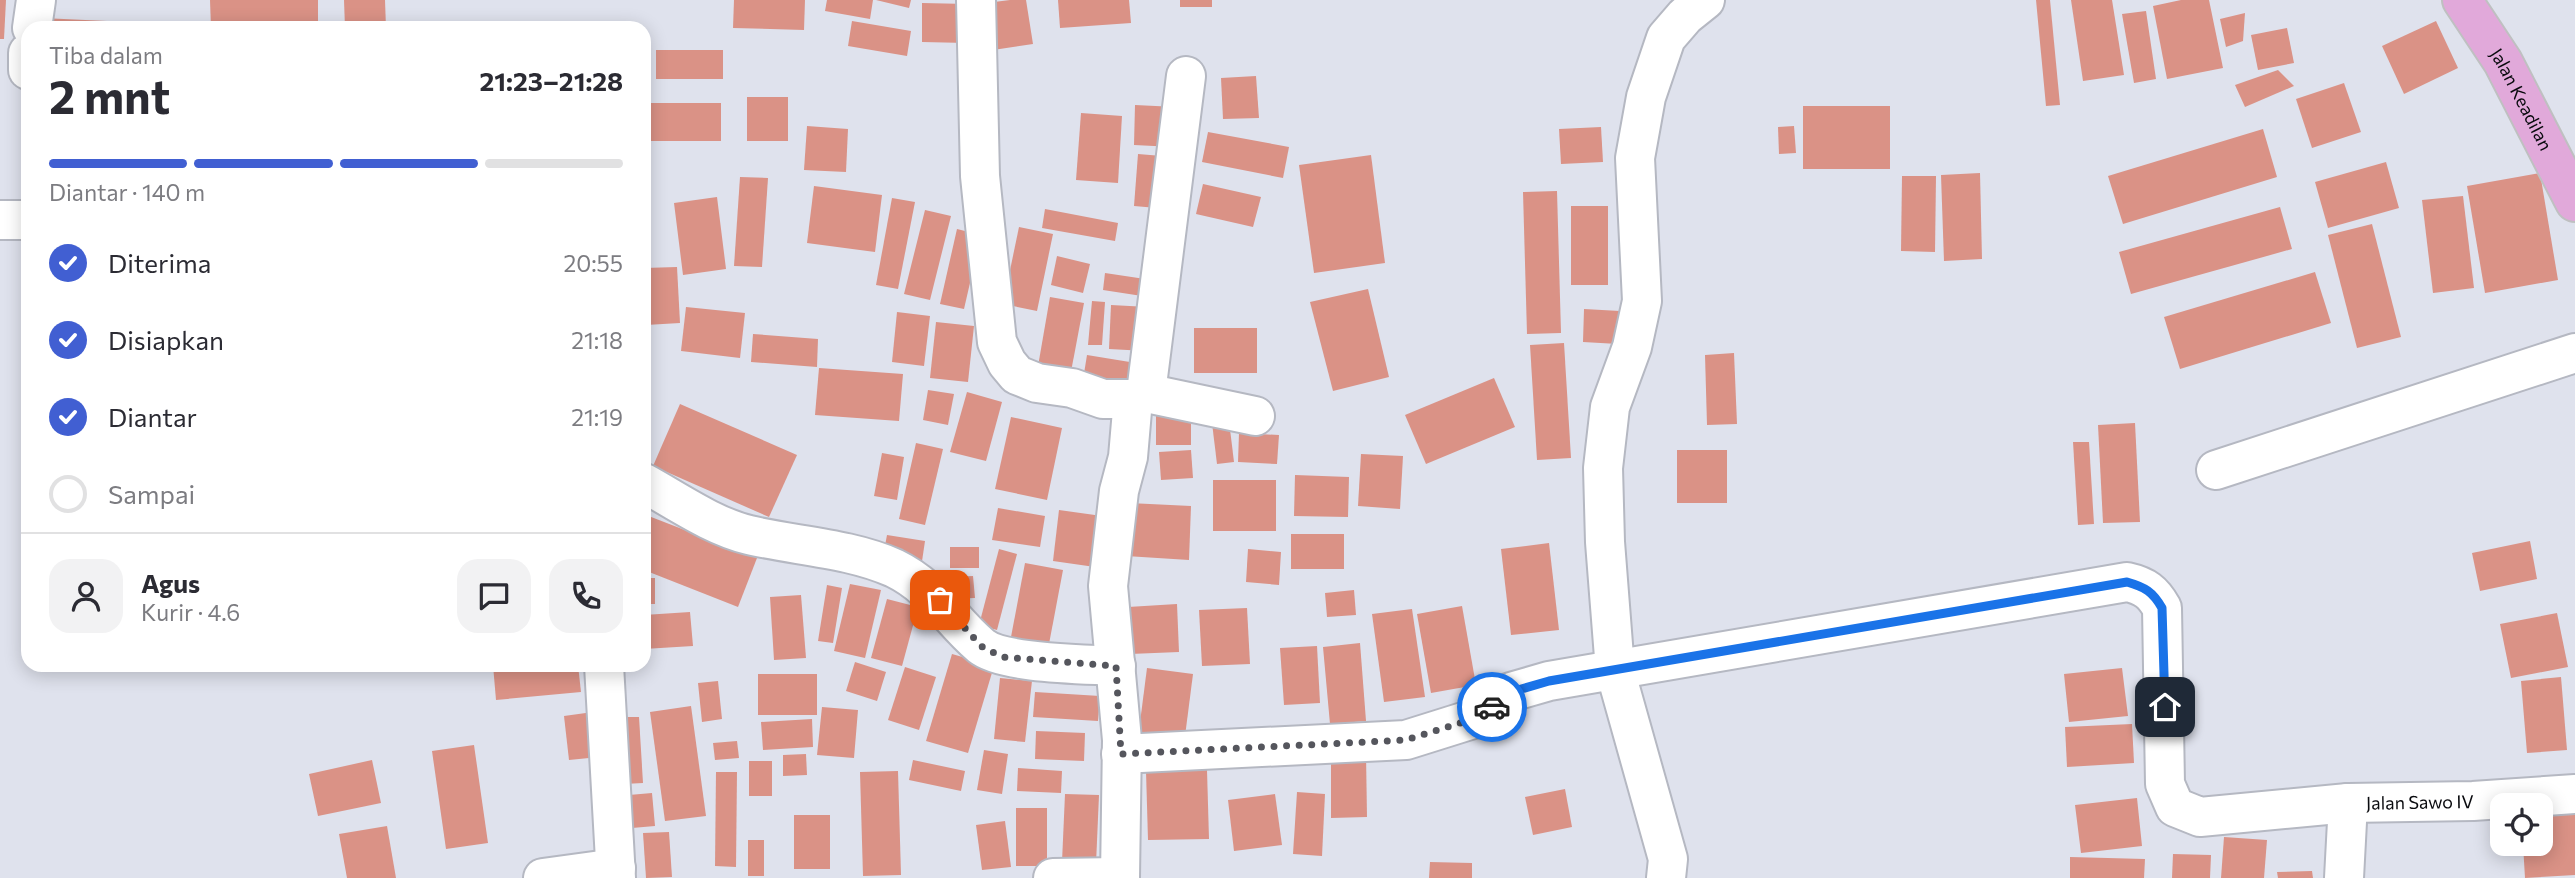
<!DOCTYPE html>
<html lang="id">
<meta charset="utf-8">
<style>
:root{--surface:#fff;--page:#f2f2f3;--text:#2b2b33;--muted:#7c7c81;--line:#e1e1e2;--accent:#415fd2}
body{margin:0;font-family:Commissioner,sans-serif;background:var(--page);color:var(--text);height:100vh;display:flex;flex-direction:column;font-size:26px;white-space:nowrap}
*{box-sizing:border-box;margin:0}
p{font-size:23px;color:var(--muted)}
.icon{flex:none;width:38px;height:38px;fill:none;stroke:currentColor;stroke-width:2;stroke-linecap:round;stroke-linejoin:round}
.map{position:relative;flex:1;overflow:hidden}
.panel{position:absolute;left:21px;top:21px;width:630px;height:651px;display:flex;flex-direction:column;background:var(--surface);border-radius:21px;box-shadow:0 4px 18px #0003}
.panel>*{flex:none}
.controls{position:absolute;left:2490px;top:793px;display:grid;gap:14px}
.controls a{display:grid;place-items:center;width:63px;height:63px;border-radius:14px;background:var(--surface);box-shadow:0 4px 18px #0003;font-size:35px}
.pin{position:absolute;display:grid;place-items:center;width:60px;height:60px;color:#fff;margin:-30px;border-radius:14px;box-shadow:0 4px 10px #0006}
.courier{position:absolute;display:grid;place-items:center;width:70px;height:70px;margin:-35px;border:5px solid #1a73e8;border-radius:50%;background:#fff;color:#222;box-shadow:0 2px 9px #0007}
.overview em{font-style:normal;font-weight:700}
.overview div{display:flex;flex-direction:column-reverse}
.overview{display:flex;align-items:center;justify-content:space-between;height:119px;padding:0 28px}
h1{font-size:46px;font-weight:700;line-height:52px}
.bar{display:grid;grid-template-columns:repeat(4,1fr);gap:10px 7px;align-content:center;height:84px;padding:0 28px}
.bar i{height:9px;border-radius:5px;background:var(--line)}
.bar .on{background:var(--accent)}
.bar p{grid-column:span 4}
.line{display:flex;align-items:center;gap:18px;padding:0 28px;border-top:2px solid var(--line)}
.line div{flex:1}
.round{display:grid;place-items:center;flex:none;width:74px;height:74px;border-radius:21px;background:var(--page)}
ol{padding:0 28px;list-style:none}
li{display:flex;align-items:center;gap:21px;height:77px}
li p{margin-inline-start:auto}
li .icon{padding:7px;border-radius:50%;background:var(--accent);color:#fff;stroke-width:4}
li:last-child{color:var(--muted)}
li i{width:38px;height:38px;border:4px solid var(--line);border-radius:50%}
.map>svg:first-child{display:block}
</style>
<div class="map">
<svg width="2575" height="878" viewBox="0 0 2575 878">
<rect width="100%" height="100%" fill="#dfe2ed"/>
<g fill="#da9286">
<polygon points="0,0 6,0 4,39 0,39"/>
<polygon points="210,0 318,0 318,28 211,28"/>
<polygon points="344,0 385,0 386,28 345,28"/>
<polygon points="734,0 805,0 804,30 733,28"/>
<polygon points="827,0 873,0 870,19 825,11"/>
<polygon points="876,0 911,0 909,8"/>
<polygon points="1010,0 1026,0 1033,44 993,50 986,3"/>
<polygon points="1058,0 1129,0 1131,23 1060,28"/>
<rect x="1180" y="0" width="32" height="7"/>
<polygon points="2036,0 2050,0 2060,105 2046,106"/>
<polygon points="2071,0 2112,0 2124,75 2083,81"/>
<polygon points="2181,0 2209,0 2223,68 2167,79 2153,6"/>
<polygon points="922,3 968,4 967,43 922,42"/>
<polygon points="2146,11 2156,79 2134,83 2122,14"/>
<polygon points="2245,13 2243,41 2226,47 2220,19"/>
<polygon points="42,18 107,21 107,28 41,28"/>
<polygon points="852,21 911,31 907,56 848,46"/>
<polygon points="2436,21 2458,68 2404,94 2382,46"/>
<polygon points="2287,28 2294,63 2258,70 2251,35"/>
<rect x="656" y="50" width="67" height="29"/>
<polygon points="2278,70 2294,86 2245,107 2235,85"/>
<polygon points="1256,76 1259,118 1223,119 1221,78"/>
<polygon points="2344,83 2361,132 2312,148 2296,99"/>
<rect x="747" y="97" width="41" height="44"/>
<rect x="650" y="103" width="71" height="38"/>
<polygon points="1135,105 1176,107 1174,147 1134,145"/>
<rect x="1803" y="106" width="87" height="63"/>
<polygon points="1081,113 1122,116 1118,183 1076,180"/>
<polygon points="807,126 848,129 846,172 804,170"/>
<polygon points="1794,126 1796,153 1779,154 1778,127"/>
<polygon points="1601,127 1603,162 1561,164 1559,129"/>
<polygon points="2263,129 2277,177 2123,224 2108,176"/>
<polygon points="1208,132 1289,147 1283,178 1202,162"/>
<polygon points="1138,154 1162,156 1157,208 1134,206"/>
<polygon points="1371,155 1385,263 1314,273 1299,165"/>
<polygon points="2386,162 2399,208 2328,228 2315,182"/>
<polygon points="1980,173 1982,259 1944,261 1941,175"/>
<polygon points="2540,173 2558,280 2485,293 2467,186"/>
<polygon points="1902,176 1936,176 1935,252 1901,251"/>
<polygon points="740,177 768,178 762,267 734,266"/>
<polygon points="1203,184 1261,197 1253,227 1196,214"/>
<polygon points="814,186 882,195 875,252 807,243"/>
<polygon points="1557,191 1561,333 1527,334 1523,192"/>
<polygon points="2463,196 2474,288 2433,293 2422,200"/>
<polygon points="717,197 726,269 683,275 674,203"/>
<polygon points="892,198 915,202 898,289 876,285"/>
<rect x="1571" y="206" width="37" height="79"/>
<polygon points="2280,207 2292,249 2131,294 2119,252"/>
<polygon points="1045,209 1118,223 1115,241 1042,228"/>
<polygon points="925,210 951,216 930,300 904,294"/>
<polygon points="2372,224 2401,337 2357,348 2328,235"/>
<polygon points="1019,227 1053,234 1037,311 1003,304"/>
<polygon points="957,229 981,235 964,309 940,304"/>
<polygon points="1057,256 1090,264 1083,293 1051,285"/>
<polygon points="677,267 680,323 646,325 644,268"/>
<polygon points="2315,272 2331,323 2180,369 2164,317"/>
<polygon points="1105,273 1145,279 1142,296 1103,290"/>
<polygon points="22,279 28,279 28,346 23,346"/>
<polygon points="1368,289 1389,377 1333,391 1310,302"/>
<polygon points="1050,297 1084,303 1070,377 1037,372"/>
<polygon points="1092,301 1105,302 1102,345 1088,345"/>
<polygon points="1111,305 1148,307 1146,351 1109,349"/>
<polygon points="686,307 745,313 740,358 681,351"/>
<polygon points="1584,309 1620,311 1618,344 1583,342"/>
<polygon points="897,312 930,316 924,366 892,362"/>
<polygon points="936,322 974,326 968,382 930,378"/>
<rect x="1194" y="328" width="63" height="45"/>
<polygon points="753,334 818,339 817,367 751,362"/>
<polygon points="1564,343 1571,458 1537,460 1530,345"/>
<polygon points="1734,353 1737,424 1707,425 1705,355"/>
<polygon points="1087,355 1142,364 1137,394 1082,386"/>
<polygon points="819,368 903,374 899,421 815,415"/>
<polygon points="1494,378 1515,427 1426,464 1405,415"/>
<polygon points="928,390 954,394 948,425 923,420"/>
<polygon points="967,392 1002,402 986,461 950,452"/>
<polygon points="680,404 797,455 769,517 653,466"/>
<rect x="1156" y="415" width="35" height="30"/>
<polygon points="1011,417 1062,428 1047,500 995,489"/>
<polygon points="1229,421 1234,462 1217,464 1212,423"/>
<polygon points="2135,423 2140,522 2103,523 2098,425"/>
<polygon points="1239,433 1279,435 1277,464 1238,462"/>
<polygon points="2073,442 2089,442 2094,524 2078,525"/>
<polygon points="916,443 943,449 925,525 899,519"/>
<polygon points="1191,450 1193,478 1161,480 1159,452"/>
<rect x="1677" y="450" width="50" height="53"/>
<polygon points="882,453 904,457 897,500 874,496"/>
<polygon points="1361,454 1403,456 1400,509 1358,506"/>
<polygon points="1295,475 1349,477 1348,517 1294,516"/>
<rect x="1213" y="480" width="63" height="51"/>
<polygon points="1129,503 1191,506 1189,560 1126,556"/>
<polygon points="998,508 1045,516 1040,547 992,540"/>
<polygon points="1059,510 1102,516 1095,567 1053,561"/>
<polygon points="646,515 757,558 738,607 644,570"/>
<rect x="1291" y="534" width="53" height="35"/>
<polygon points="887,535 925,541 921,568 882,561"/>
<polygon points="2530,541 2537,579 2480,591 2472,553"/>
<polygon points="1549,543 1559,630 1511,635 1501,549"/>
<rect x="950" y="547" width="29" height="21"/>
<polygon points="999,549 1017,554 997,630 979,625"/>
<polygon points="1248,549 1281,552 1279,585 1246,582"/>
<polygon points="1025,563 1063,570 1049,644 1011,637"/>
<polygon points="973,576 975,598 949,599 948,577"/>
<rect x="644" y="578" width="11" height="26"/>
<polygon points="850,584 881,590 865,658 834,651"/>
<polygon points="827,585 842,588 833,643 818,641"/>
<polygon points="1354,590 1356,615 1327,617 1325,593"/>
<polygon points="801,595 806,658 774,660 770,597"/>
<polygon points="887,599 918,607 902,666 871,658"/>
<polygon points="1177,604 1179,652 1130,654 1128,607"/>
<polygon points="1462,606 1476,685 1431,693 1417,614"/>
<polygon points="1247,608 1250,664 1202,666 1199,610"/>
<polygon points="1412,609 1425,697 1384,702 1372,614"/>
<polygon points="690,612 693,646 644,649 644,615"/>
<polygon points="2557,613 2568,667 2511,678 2500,624"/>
<polygon points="1360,643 1366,721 1330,724 1323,647"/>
<polygon points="1317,646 1320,703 1284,705 1280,648"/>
<polygon points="952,654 994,666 968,753 926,741"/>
<polygon points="855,662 886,672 877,701 846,691"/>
<polygon points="493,665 578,665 581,692 496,700"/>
<polygon points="905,667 936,677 919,730 888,720"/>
<polygon points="1147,668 1193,674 1184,744 1138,738"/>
<polygon points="2122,668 2128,716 2069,722 2064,674"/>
<rect x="758" y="674" width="59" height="41"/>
<polygon points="2561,677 2567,750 2527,753 2521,681"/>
<polygon points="1000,678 1032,681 1025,742 994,739"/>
<polygon points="718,681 722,719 702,722 698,683"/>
<polygon points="1035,692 1100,696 1098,721 1033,717"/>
<polygon points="691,706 706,816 665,821 650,712"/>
<polygon points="822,707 858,710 854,758 817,755"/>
<polygon points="593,712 599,757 569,760 564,716"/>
<polygon points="620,717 639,717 643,783 624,784"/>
<polygon points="812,719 813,747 763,750 761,722"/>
<polygon points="2132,724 2134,763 2067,767 2065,727"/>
<polygon points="1036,731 1085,733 1084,761 1035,759"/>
<polygon points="737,741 739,758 715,760 713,743"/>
<polygon points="474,745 488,843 446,849 432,751"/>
<polygon points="984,750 1008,754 1002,794 977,790"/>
<polygon points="806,754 807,775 783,776 783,755"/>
<polygon points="1366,754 1367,817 1331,818 1331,755"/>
<polygon points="372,760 381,803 318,816 309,774"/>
<polygon points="913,760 965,771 961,791 909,780"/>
<rect x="749" y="761" width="23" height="35"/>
<polygon points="1018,768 1062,771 1061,793 1017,791"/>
<polygon points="1207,770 1209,839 1148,840 1146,771"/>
<polygon points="898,771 901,875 863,876 860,772"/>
<polygon points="716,772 737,772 736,867 715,866"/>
<polygon points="1565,789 1572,827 1533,835 1525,797"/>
<polygon points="1297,792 1325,794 1322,856 1293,854"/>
<polygon points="652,793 655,826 632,828 629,795"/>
<polygon points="1065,794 1099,795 1096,864 1062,862"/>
<polygon points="1275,794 1282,845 1234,851 1228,800"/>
<polygon points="2137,798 2142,846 2081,853 2075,805"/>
<rect x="1016" y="808" width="31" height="58"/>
<polygon points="2575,808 2575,875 2525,878 2523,844 2541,844 2541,810"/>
<rect x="794" y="815" width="36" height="54"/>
<polygon points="1005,821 1011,867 982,870 976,825"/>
<polygon points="387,826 396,878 347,878 339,834"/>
<polygon points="669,832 672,877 646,878 643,833"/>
<polygon points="2224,837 2267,840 2264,878 2221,878"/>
<rect x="748" y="840" width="16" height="36"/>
<polygon points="2173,854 2211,855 2210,878 2172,878"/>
<polygon points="2070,857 2145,859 2144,878 2070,878"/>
<polygon points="1430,862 1472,863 1472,878 1429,878"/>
<polygon points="2312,871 2313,878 2278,878 2277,872"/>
</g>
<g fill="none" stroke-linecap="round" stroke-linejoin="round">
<g stroke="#b5b8c2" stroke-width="42">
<g id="minor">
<polyline points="976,0 980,176 997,342 1007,363 1017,375 1037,383 1072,388 1103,399 1133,399 1128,457 1119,491 1108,586 1122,740 1120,878"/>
<polyline points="32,28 36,0"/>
<polyline points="28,53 28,70"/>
<polyline points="0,220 28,220"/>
<polyline points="1146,393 1186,76"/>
<polyline points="1133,399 1146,393 1255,416"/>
<polyline points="2216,470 2575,353"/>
<path d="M644,483c33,18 68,43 105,52 47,11 100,13 145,33 41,20 55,51 87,78 22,18 104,18 135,20"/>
<polyline points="604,665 616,878"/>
<path id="s1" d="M1121,754l285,-14 67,-21 38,-27 38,-11 578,-99c18,4 26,10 35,26l3,176 10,23 25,10 148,-14 125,-2 102,-7"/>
<polyline points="543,878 616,868"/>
<polyline points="1053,878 1119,877"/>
<polyline points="1666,878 1668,859 1615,670 1605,542 1603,468 1610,407 1632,347 1642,301 1635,158 1646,97 1666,38 1685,16 1705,0"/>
<polyline points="2344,878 2348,803"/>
</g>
</g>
<g stroke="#bfc0c1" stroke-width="42">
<g id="major">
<path id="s2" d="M2462,0l41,62 72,140"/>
</g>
</g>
<use href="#minor" stroke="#fff" stroke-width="38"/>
<use href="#major" stroke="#e1a9da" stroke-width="38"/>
</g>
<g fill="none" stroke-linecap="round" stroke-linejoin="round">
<polyline stroke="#55565d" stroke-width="7" stroke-dasharray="0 12.6" points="940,600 981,646 1002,657 1116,666 1121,754 1406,740 1473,719 1492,707"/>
<path stroke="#1a73e8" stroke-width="9" d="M1492,707l19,-15 38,-11 578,-99c18,5 26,10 35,26l3,99"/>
</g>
<g text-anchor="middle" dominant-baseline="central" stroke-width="6" stroke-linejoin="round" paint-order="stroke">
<g font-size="18" fill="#0a0b0f" stroke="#dfe2ed">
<text stroke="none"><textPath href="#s2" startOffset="116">Jalan Keadilan</textPath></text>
<text stroke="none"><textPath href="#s1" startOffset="1522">Jalan Sawo IV</textPath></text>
</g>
</g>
</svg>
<div class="controls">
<a><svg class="icon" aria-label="locate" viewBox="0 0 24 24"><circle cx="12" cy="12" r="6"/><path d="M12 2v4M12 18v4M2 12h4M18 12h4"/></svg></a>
</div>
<div class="pin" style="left:940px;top:600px;background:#ea580c"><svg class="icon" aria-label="bag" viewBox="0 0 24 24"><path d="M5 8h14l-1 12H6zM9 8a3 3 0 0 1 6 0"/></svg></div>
<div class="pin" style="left:2165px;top:707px;background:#1f2937"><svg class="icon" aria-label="home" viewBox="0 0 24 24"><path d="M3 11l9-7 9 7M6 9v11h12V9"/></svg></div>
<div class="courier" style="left:1492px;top:707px"><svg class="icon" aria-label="car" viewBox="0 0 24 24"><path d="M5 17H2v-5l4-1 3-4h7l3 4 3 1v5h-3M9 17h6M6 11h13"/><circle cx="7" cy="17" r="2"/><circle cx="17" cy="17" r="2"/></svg></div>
<section class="panel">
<div class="overview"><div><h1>2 mnt</h1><p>Tiba dalam</p></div><em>21:23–21:28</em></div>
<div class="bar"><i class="on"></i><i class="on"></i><i class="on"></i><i></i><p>Diantar · 140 m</p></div>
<ol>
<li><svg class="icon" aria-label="check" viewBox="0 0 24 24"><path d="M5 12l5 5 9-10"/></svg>Diterima<p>20:55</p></li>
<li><svg class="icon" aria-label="check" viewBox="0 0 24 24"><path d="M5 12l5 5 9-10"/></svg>Disiapkan<p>21:18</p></li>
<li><svg class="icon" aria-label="check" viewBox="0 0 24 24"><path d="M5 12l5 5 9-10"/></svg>Diantar<p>21:19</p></li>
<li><i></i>Sampai</li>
</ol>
<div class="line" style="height:126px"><a class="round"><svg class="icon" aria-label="person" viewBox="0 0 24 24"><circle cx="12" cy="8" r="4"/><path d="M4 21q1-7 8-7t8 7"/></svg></a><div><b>Agus</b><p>Kurir · 4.6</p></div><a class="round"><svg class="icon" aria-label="chat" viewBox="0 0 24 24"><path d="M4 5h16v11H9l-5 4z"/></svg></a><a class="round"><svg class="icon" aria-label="phone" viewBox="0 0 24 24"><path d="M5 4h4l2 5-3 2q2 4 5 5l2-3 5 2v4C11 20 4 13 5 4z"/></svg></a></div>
</section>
</div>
